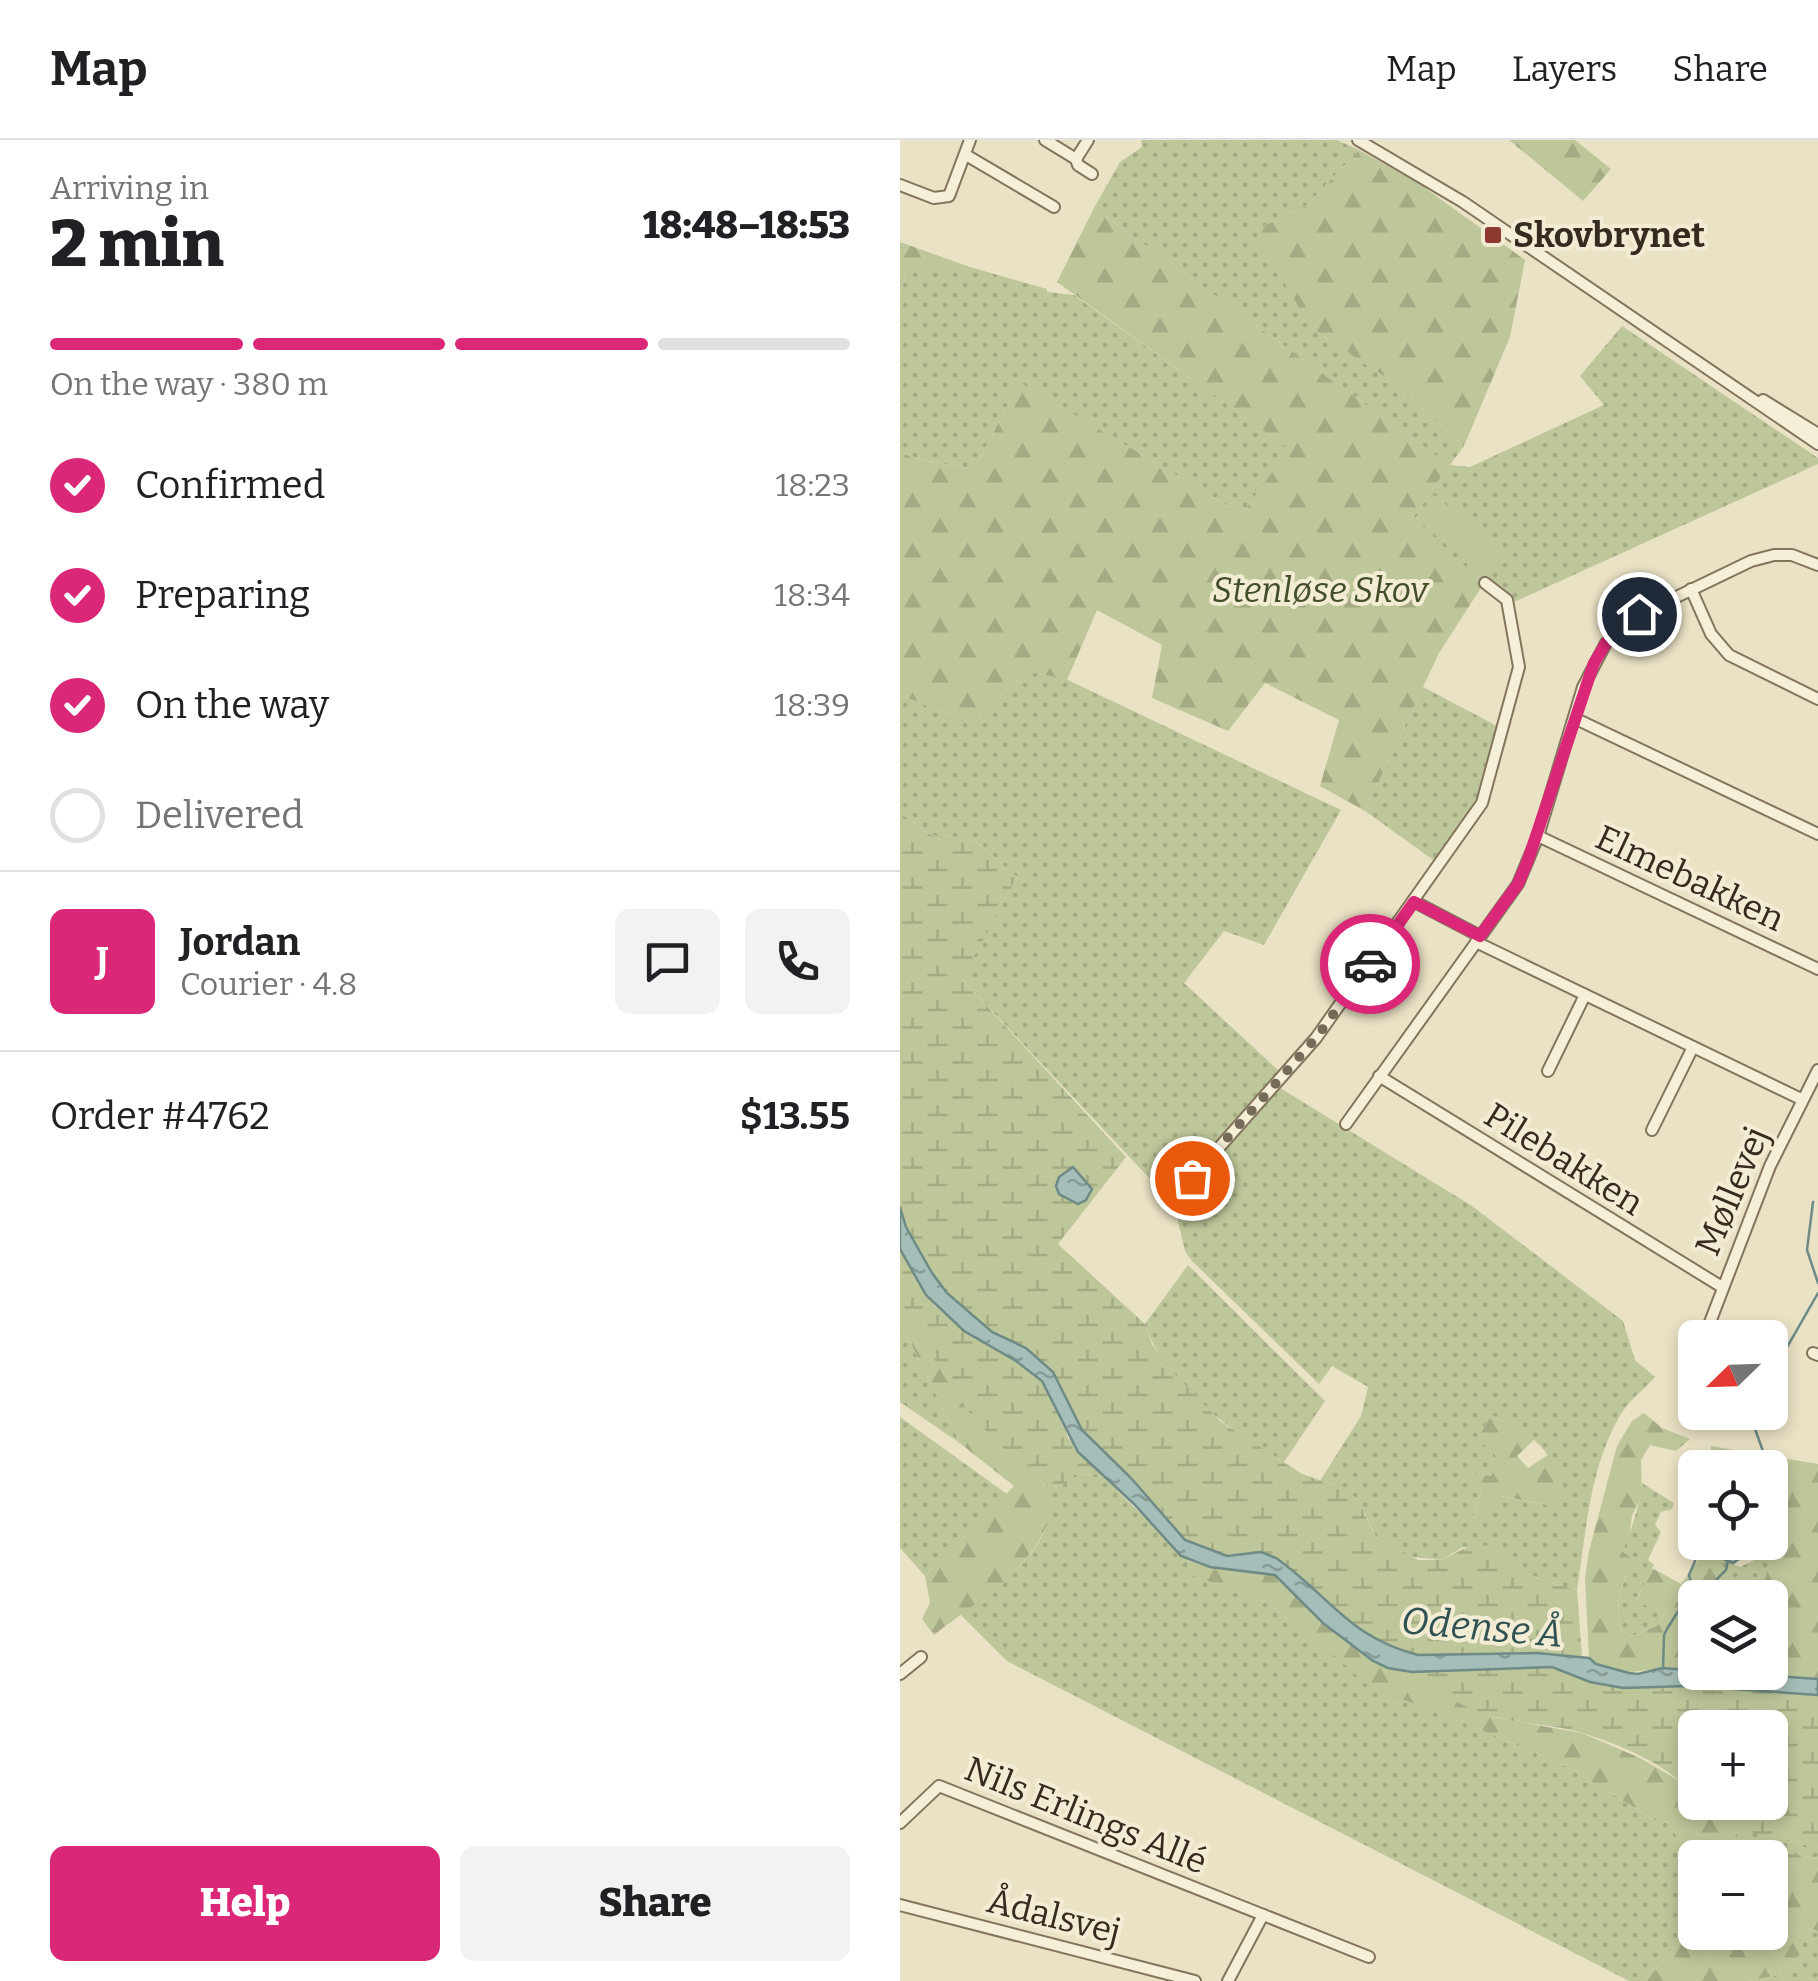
<!DOCTYPE html>
<meta charset="utf-8">
<style>
:root{--surface:#fff;--page:#f2f2f2;--text:#202124;--muted:#757577;--line:#e0e0e0;--accent:#db2777}
body{margin:0;font-family:Bitter,serif;background:var(--page);color:var(--text);height:100vh;display:flex;flex-direction:column;font-size:38px;white-space:nowrap}
*{box-sizing:border-box;margin:0}
p{font-size:32px;color:var(--muted)}
.icon{flex:none;width:55px;height:55px;fill:none;stroke:currentColor;stroke-width:2;stroke-linecap:round;stroke-linejoin:round}
.map{position:relative;flex:1;overflow:hidden}
.details{display:flex;flex-direction:column;background:var(--surface);width:900px}
.details>*{flex:none}
.needle{width:65px;rotate:247deg}
.fabs{position:absolute;left:778px;top:1180px;display:grid;gap:20px}
.fabs a{display:grid;place-items:center;width:110px;height:110px;border-radius:15px;background:var(--surface);box-shadow:0 5px 15px #0003;font-size:50px}
.pin{position:absolute;display:grid;place-items:center;width:85px;height:85px;color:#fff;margin:-42px;border:5px solid #fff;border-radius:50%;box-shadow:0 2px 10px #0007}
.courier{position:absolute;display:grid;place-items:center;width:100px;height:100px;margin:-50px;border:8px solid #db2777;border-radius:50%;background:#fff;color:#222;box-shadow:0 2px 12px #0007}
.head em{font-style:normal;font-weight:800}
.head div{display:flex;flex-direction:column-reverse}
.head{display:flex;align-items:center;justify-content:space-between;height:170px;padding:0 50px}
h1{font-size:65px;font-weight:800;line-height:75px}
.bar{display:grid;grid-template-columns:repeat(4,1fr);gap:15px 10px;align-content:center;height:120px;padding:0 50px}
.bar i{height:12px;border-radius:8px;background:var(--line)}
.bar .active{background:var(--accent)}
.bar p{grid-column:span 4}
.line{display:flex;align-items:center;gap:25px;padding:0 50px;border-top:2px solid var(--line)}
.line div{flex:1}
.round{display:grid;place-items:center;flex:none;width:105px;height:105px;border-radius:15px;background:var(--page)}
ol{padding:0 50px;list-style:none}
li{display:flex;align-items:center;gap:30px;height:110px}
li p{margin-inline-start:auto}
li .icon{padding:10px;border-radius:50%;background:var(--accent);color:#fff;stroke-width:4}
li:last-child{color:var(--muted)}
li i{width:55px;height:55px;border:5px solid var(--line);border-radius:50%}
.primary-button{display:flex;gap:20px;margin-top:auto;padding:20px 50px}
.primary-button a{flex:1;height:115px;border-radius:15px;background:var(--accent);color:#fff;font-size:40px;font-weight:800;line-height:115px;text-align:center}
.primary-button a+a{background:var(--page);color:var(--text)}
header{display:flex;align-items:center;gap:60px;box-sizing:border-box;height:140px;padding:0 50px;background:var(--surface);border-bottom:2px solid var(--line)}
header strong{font-size:48px}
nav{display:flex;gap:55px;margin-inline-start:auto;font-size:35px}
main{display:flex;flex:1;min-height:0}
.map>svg:first-child{display:block}
</style>
<header>
<strong>Map</strong>
<nav><a>Map</a><a>Layers</a><a>Share</a></nav>
</header>
<main>
<section class="details">
<div class="head"><div><h1>2 min</h1><p>Arriving in</p></div><em>18:48–18:53</em></div>
<div class="bar"><i class="active"></i><i class="active"></i><i class="active"></i><i></i><p>On the way · 380 m</p></div>
<ol>
<li><svg class="icon" aria-label="check" viewBox="0 0 24 24"><path d="M5 12l5 5 9-10"/></svg>Confirmed<p>18:23</p></li>
<li><svg class="icon" aria-label="check" viewBox="0 0 24 24"><path d="M5 12l5 5 9-10"/></svg>Preparing<p>18:34</p></li>
<li><svg class="icon" aria-label="check" viewBox="0 0 24 24"><path d="M5 12l5 5 9-10"/></svg>On the way<p>18:39</p></li>
<li><i></i>Delivered</li>
</ol>
<div class="line" style="height:180px"><b class="round" style="background:var(--accent);color:#fff">J</b><div><b>Jordan</b><p>Courier · 4.8</p></div><a class="round"><svg class="icon" aria-label="chat" viewBox="0 0 24 24"><path d="M4 5h16v11H9l-5 4z"/></svg></a><a class="round"><svg class="icon" aria-label="phone" viewBox="0 0 24 24"><path d="M5 4h4l2 5-3 2q2 4 5 5l2-3 5 2v4C11 20 4 13 5 4z"/></svg></a></div>
<div class="line" style="height:130px"><div>Order #4762</div><b>$13.55</b></div>
<div class="primary-button"><a>Help</a><a>Share</a></div>
</section>
<div class="map">
<svg width="918" height="1841" viewBox="0 0 918 1841">
<defs>
<pattern id="grass-dots" width="8" height="8" patternUnits="userSpaceOnUse" patternTransform="scale(2.5)"><rect width="8" height="8" fill="#bec79a"/><path d="M2 2h.1M6 6h.1" fill="none" stroke="#a4ab84" stroke-width="1.8" stroke-linecap="round"/></pattern>
<pattern id="forest-firs" width="22" height="20" patternUnits="userSpaceOnUse" patternTransform="scale(2.5)"><rect width="22" height="20" fill="#bec79a"/><path d="M5 1l3.5 6h-7zM16 11l3.5 6h-7z" fill="#a4ab84"/></pattern>
<pattern id="wetland-marsh" width="20" height="14" patternUnits="userSpaceOnUse" patternTransform="scale(2.5)"><rect width="20" height="14" fill="#bec79a"/><path d="M1 5h8M5 5V1M11 12h8M15 12V8" fill="none" stroke="#a4ab84"/></pattern>
<pattern id="water-ripples" width="26" height="14" patternUnits="userSpaceOnUse" patternTransform="scale(2.5)"><rect width="26" height="14" fill="#a6beb9"/><path d="M2 4q2-2 4 0t4 0M15 11q2-2 4 0t4 0" fill="none" stroke="#889b96"/></pattern>
</defs>
<rect width="100%" height="100%" fill="#eae2c5"/>
<g fill="url(#grass-dots)" fill-rule="evenodd">
<polygon points="241,0 437,0 459,10 407,65 364,86 412,189 496,244 564,306 550,325 570,327 704,265 680,236 722,186 918,318 918,324 614,462 507,386 549,325 194,68 220,22 242,7"/>
<polygon points="7,127 70,127 147,149 147,152 174,155 390,309 342,374 113,239 110,261 74,329 16,319 0,312 0,157"/>
<polygon points="129,531 168,540 441,670 364,805 324,791 284,843 380,932 269,1059 61,838 117,737 78,703 63,698 31,695 0,673 0,555 69,582"/>
<polygon points="523,547 599,587 580,661 539,724 465,671"/>
<path d="M377,946l195,120 151,115 12,39 20,17c-10,11 -24,22 -32,34 -33,51 -37,121 -46,179l-30,-8 -23,-10 -37,-26 -24,1 -21,13 -30,-3 -36,-20 -11,-23 -30,-29 -15,-4 41,-65 7,-29 -36,-21 -13,18 -127,-123 -7,-10 -11,-47zM591,1275c42,22 48,22 72,64l-14,26 -49,-9 -14,21 -13,1 9,-29 -20,-17 29,4 9,-16z"/>
<path d="M288,1125l137,136 -41,61c-54,-32 -118,-75 -139,-138z"/>
<polygon points="0,1182 61,1304 0,1262"/>
<polygon points="0,1277 107,1354 25,1436 0,1408"/>
<path d="M200,1334l89,87 -2,12 80,30 45,33 132,78 122,52 89,54 14,3 9,16 18,18 -1,67 -49,57h-17l-622,-320 -47,-47c38,-30 107,-71 85,-129l11,2 18,-12z"/>
<path d="M742,1343l32,20 -2,6 -11,3 -6,13 6,7 -13,28 6,5 -18,36 30,12 -9,13 -25,10 -11,-5c-7,-27 -1,-48 15,-70l-14,-10c7,-13 20,-53 20,-68z"/>
<polygon points="870,1352 883,1356 888,1368 861,1450 868,1457 795,1458 799,1453 803,1420 785,1407 778,1392 795,1356 792,1399 811,1414 840,1427 853,1421 856,1403 870,1402"/>
<polygon points="870,1459 885,1474 885,1503 870,1501"/>
<polygon points="838,1689 918,1708 918,1718 836,1706 834,1699"/>
<polygon points="901,1786 918,1791 918,1841 849,1841 883,1834"/>
</g>
<g fill="url(#forest-firs)">
<polygon points="609,0 675,0 711,29 683,61"/>
<polygon points="459,10 518,43 625,120 610,197 564,306 496,244 412,189 359,101 364,86 407,65"/>
<polygon points="194,68 549,325 507,386 586,440 539,513 465,671 420,646 439,580 365,543 328,591 252,558 262,505 197,470 167,540 129,531 69,582 0,555 0,312 16,319 74,329 110,261 112,238 342,374 389,309 157,142"/>
<polygon points="0,102 70,127 7,127 0,157"/>
<path d="M0,1160l124,165c10,10 27,22 27,37 -1,57 -77,101 -117,133l-12,-16 8,-16 -5,-27 89,-90 -53,-42 -61,-122z"/>
<path d="M744,1273l18,15 28,11 -14,12 -26,-6 -9,15 1,35 -10,21 -3,22 -7,13 14,10c-16,22 -22,42 -15,70l11,5 25,-10 9,-13 -30,-11 16,-34 29,16 19,-26 29,14 -17,18 -13,3 -19,21 5,14 10,3v40c-11,-1 -23,-4 -34,-3 -28,4 -47,9 -72,-10l-4,-80 4,-27 28,-105 15,-25z"/>
<polygon points="591,1275 636,1298 617,1316 628,1328 649,1314 663,1339 658,1359 649,1365 601,1356 586,1377 573,1379 582,1349 559,1331 591,1336 600,1320 577,1298"/>
<polygon points="811,1306 918,1324 918,1539 819,1533 870,1532 870,1501 885,1502 885,1474 861,1450 888,1368 883,1356 870,1352 870,1328 808,1324"/>
<polygon points="289,1421 310,1427 375,1435 423,1483 473,1521 488,1528 512,1532 547,1557 597,1578 682,1593 740,1618 785,1644 795,1662 799,1663 813,1680 838,1689 834,1699 836,1706 918,1718 918,1791 901,1786 900,1814 883,1834 849,1841 746,1841 795,1784 795,1792 870,1792 870,1718 796,1717 778,1699 769,1683 755,1680 666,1626 543,1574 471,1548 412,1496 367,1463 286,1433"/>
</g>
<g fill="url(#wetland-marsh)" fill-rule="evenodd">
<path d="M0,673l31,22 32,3 15,5 39,34 -55,102 164,178 -68,87 87,80 7,20 20,27 48,50 82,53 44,15 11,10 19,38 42,23h24l31,-16 15,2 36,26 23,10 30,8 5,66 -45,-3 -119,2c-66,-15 -91,-61 -142,-97l-8,-4 -41,2 -42,-16 -54,-62 -49,-48 -29,-59 -27,-23 -34,-16 -44,-39 -16,-20 -26,-46 -6,-20zM175,1028l4,9 10,6 -11,21 -16,-10z"/>
<path d="M0,1109l34,56 30,26 52,30 26,20 16,27 10,30 32,36 -26,1c-8,11 -16,13 -29,10l-53,-47 -27,-30 -21,-32 -44,-76z"/>
<path d="M635,1526l17,2 38,14 33,6 65,-2 130,9v153l-96,-22 -9,-6 -14,-17 71,-1v-74h-75v69c-24,-32 -75,-52 -112,-64 -29,-9 -62,-8 -91,-17 -30,-9 -57,-24 -80,-44z"/>
</g>
<polygon fill="#bec79a" points="535,355 602,414 583,436 515,378"/>
<g fill="url(#water-ripples)" stroke="#6e8b86" stroke-width="2.5">
<polygon points="173,1027 192,1049 186,1060 178,1064 159,1054 156,1046 159,1037"/>
<path d="M0,1067l6,20 26,46 15,20 45,39 34,16 27,24 29,58 49,48 54,62 42,16 34,-4 15,6c54,38 72,79 142,97l119,-2 52,5 7,6 33,9 9,1 24,-6 156,11v16l-130,-9 -65,2 -33,-6 -38,-15 -140,5 -24,-4 -15,-7 -50,-38 -48,-48 -65,-8 -29,-11 -47,-52 -56,-52 -36,-71 -26,-20 -52,-30 -38,-36 -26,-46z"/>
<polygon points="796,1403 843,1402 843,1403 839,1419 833,1423 811,1414"/>
</g>
<g fill="none" stroke-linecap="round" stroke-linejoin="round">
<g stroke="#6e8b86" stroke-width="2.5">
<polyline points="913,1062 907,1110 918,1143"/>
<polyline points="870,1237 918,1153"/>
<polyline points="849,1272 869,1328"/>
<polyline points="792,1447 789,1435 801,1407"/>
<polyline points="763,1529 764,1495 767,1489 792,1449 809,1447 826,1430 828,1421"/>
</g>
<g stroke="#83745d" stroke-width="14">
<g id="minor">
<polyline points="145,0 176,19 178,25 192,34"/>
<polyline points="458,0 563,62 918,304"/>
<polyline points="66,15 154,67"/>
<polyline points="176,19 188,0"/>
<polyline points="0,45 34,58 49,56 70,0"/>
<polyline points="863,260 918,294"/>
<polyline points="791,449 811,494 829,515 918,559"/>
<polyline points="674,578 918,694"/>
<polyline points="638,696 918,829"/>
<polyline points="515,762 580,796"/>
<polyline points="576,802 901,959"/>
<polyline points="648,931 685,855"/>
<polyline points="479,936 822,1147"/>
<polyline points="446,984 618,744 638,696 683,547 706,503 739,475 851,421 874,415 892,415 918,425"/>
<polyline points="752,990 793,907"/>
<polyline points="270,1063 416,898 582,663 619,527 607,460 585,443"/>
<polyline points="804,1198 870,1026 918,930"/>
<polyline points="913,1213 918,1215"/>
<polyline points="790,1236 795,1222"/>
<polyline points="0,1534 21,1517"/>
<polyline points="0,1683 39,1646 469,1817"/>
<polyline points="0,1765 295,1841"/>
<polyline points="328,1841 363,1775"/>
</g>
</g>
<use href="#minor" stroke="#f6efd7" stroke-width="10"/>
</g>
<g fill="none" stroke-linecap="round" stroke-linejoin="round">
<polyline stroke="#746b59" stroke-width="10" stroke-dasharray="0 18" points="292,1038 416,898 470,824"/>
<polyline stroke="#db2777" stroke-width="12" points="470,824 514,762 580,796 618,744 628,720 694,523 706,503 739,474"/>
</g>
<rect fill="#8d3932" stroke="#f2ecd4" stroke-width="4" x="583" y="85" width="20" height="20" rx="5"/>
<g text-anchor="middle" dominant-baseline="central" stroke-width="8" stroke-linejoin="round" paint-order="stroke">
<g font-size="35" font-weight="bold" fill="#352b1f" stroke="#f2ecd4" text-anchor="start">
<text x="613" y="95">Skovbrynet</text>
</g>
<g font-size="35" font-style="italic" fill="#424f28" stroke="#f2ecd4">
<text x="420" y="450">Stenløse Skov</text>
</g>
<g font-size="35" fill="#352b1f" stroke="#f2ecd4">
<text transform="translate(790 738) rotate(25)">Elmebakken</text>
<text transform="translate(664 1019) rotate(32)">Pilebakken</text>
<text transform="translate(832 1051) rotate(-67)">Møllevej</text>
<text transform="translate(186 1675) rotate(22)">Nils Erlings Allé</text>
<text transform="translate(154 1776) rotate(14)">Ådalsvej</text>
</g>
<g font-size="38" font-style="italic" fill="#305253" stroke="#f2ecd4">
<text transform="translate(582 1487) rotate(5)">Odense Å</text>
</g>
</g>
</svg>
<div class="fabs">
<a><svg class="needle" viewBox="-14 -14 28 28"><path d="M0-13l5 13h-10z" fill="#e53935"/><path d="M0 13l5-13h-10z" fill="#757577"/></svg></a>
<a><svg class="icon" aria-label="locate" viewBox="0 0 24 24"><circle cx="12" cy="12" r="6"/><path d="M12 2v4M12 18v4M2 12h4M18 12h4"/></svg></a>
<a><svg class="icon" aria-label="layers" viewBox="0 0 24 24"><path d="M12 4l9 5-9 5-9-5zM3 14l9 5 9-5"/></svg></a>
<a>+</a>
<a>−</a>
</div>
<div class="pin" style="left:292px;top:1038px;background:#ea580c"><svg class="icon" aria-label="bag" viewBox="0 0 24 24"><path d="M5 8h14l-1 12H6zM9 8a3 3 0 0 1 6 0"/></svg></div>
<div class="pin" style="left:739px;top:474px;background:#1f2937"><svg class="icon" aria-label="home" viewBox="0 0 24 24"><path d="M3 11l9-7 9 7M6 9v11h12V9"/></svg></div>
<div class="courier" style="left:470px;top:824px"><svg class="icon" aria-label="car" viewBox="0 0 24 24"><path d="M5 17H2v-5l4-1 3-4h7l3 4 3 1v5h-3M9 17h6M6 11h13"/><circle cx="7" cy="17" r="2"/><circle cx="17" cy="17" r="2"/></svg></div>
</div>
</main>
